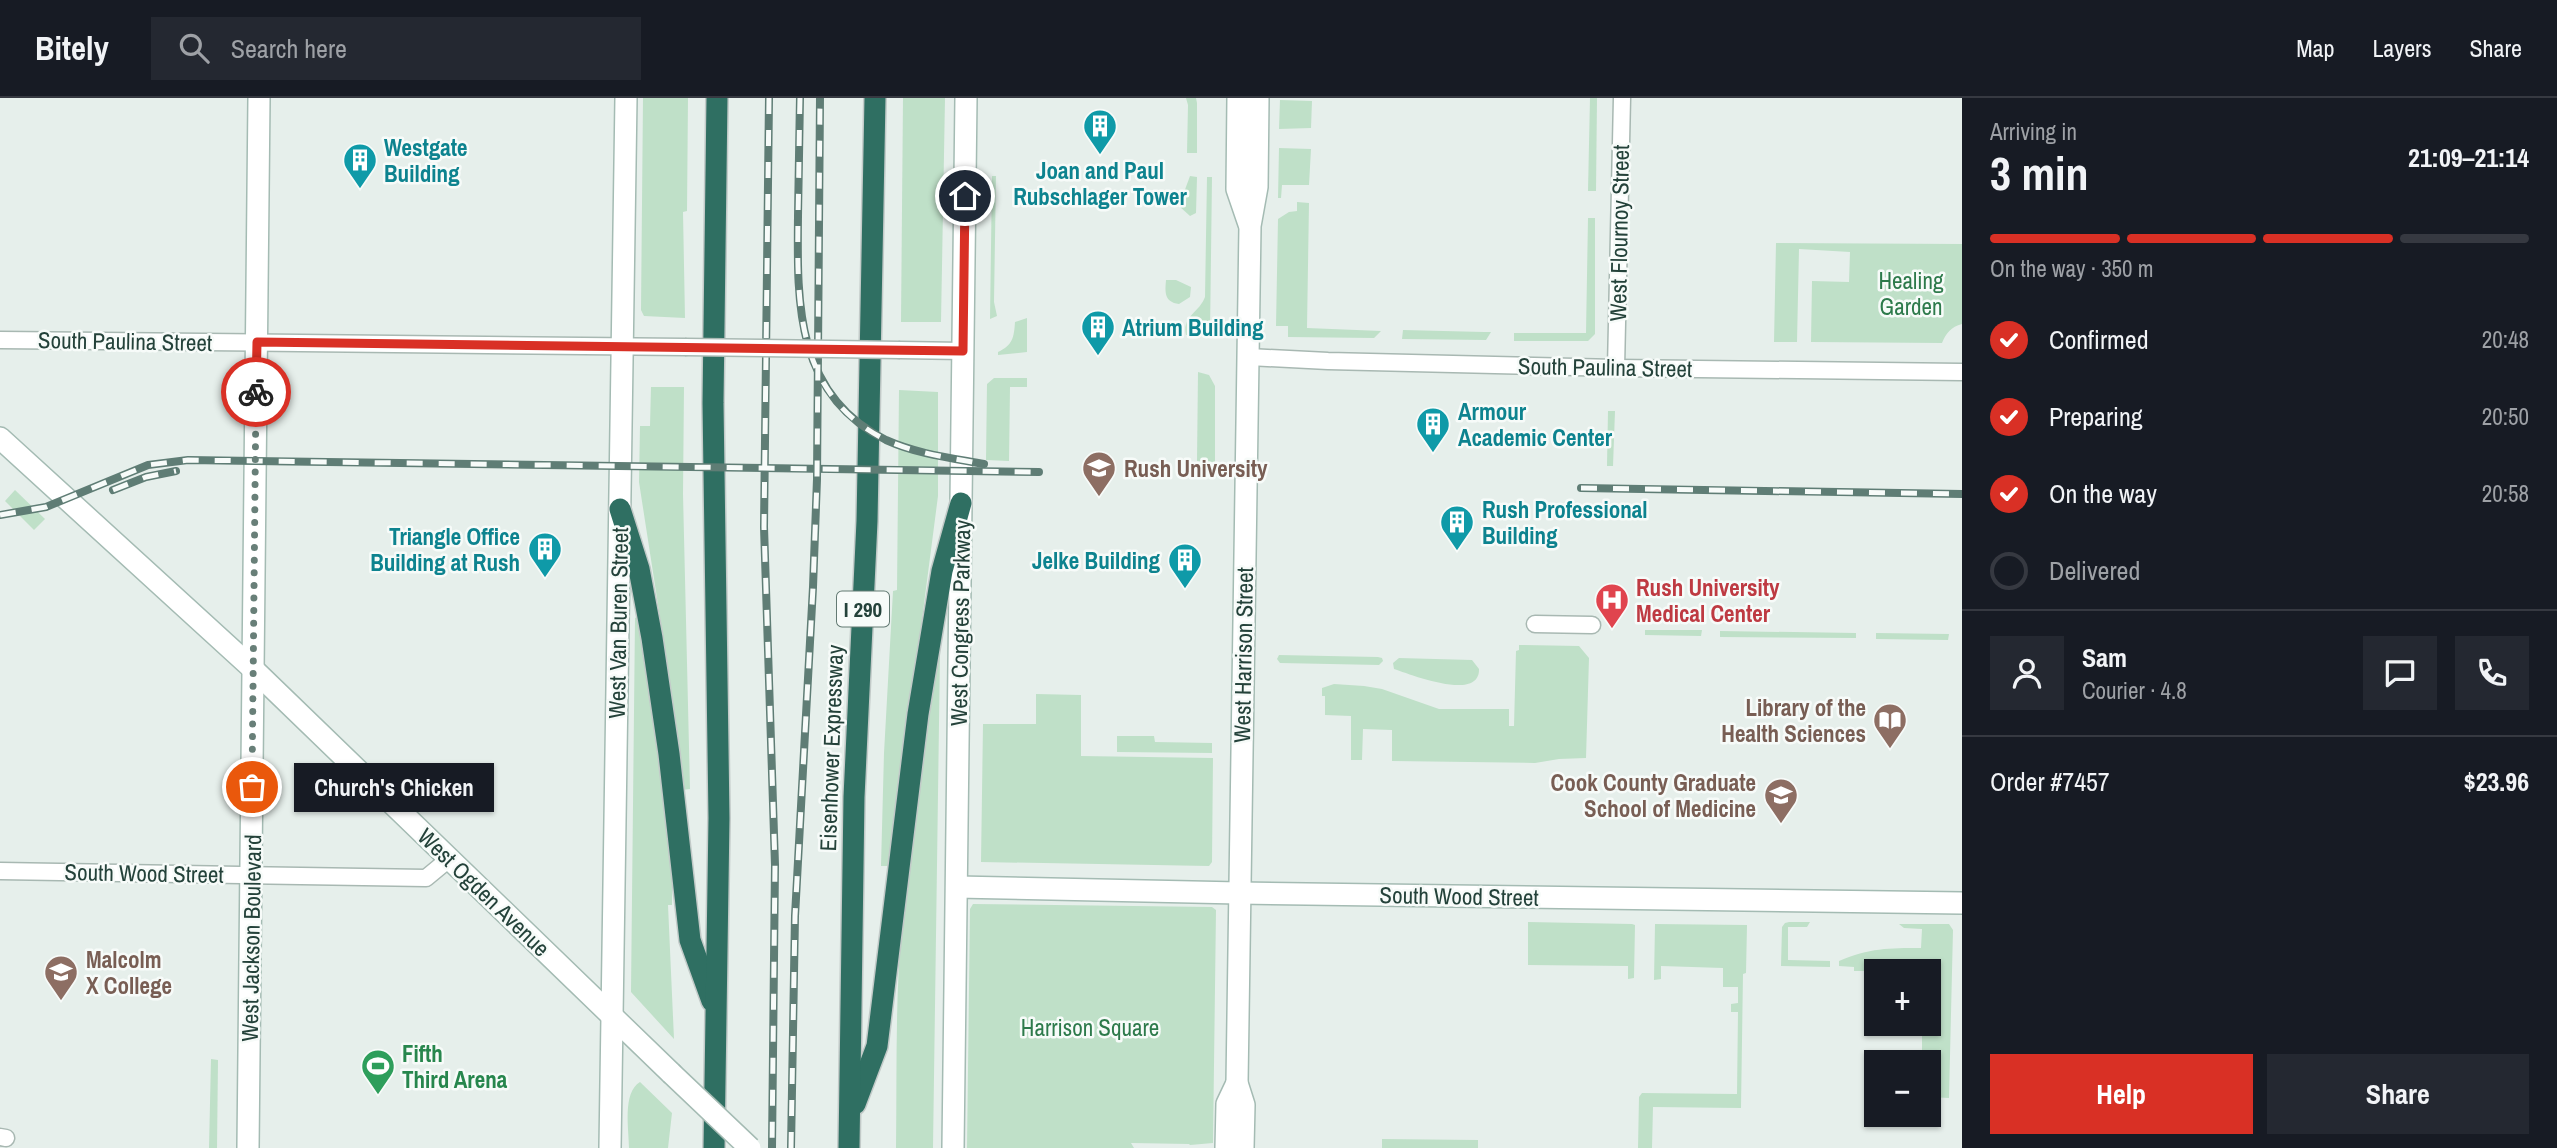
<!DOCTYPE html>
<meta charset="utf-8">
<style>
:root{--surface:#171b24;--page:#242831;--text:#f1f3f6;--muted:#9ea1a6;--line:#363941;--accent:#d93025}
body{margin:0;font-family:"Archivo Narrow",sans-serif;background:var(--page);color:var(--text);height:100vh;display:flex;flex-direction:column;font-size:26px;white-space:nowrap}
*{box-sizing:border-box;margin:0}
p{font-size:23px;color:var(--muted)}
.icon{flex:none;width:38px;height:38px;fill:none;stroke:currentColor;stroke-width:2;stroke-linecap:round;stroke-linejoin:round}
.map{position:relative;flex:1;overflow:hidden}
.drawer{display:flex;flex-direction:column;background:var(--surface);width:595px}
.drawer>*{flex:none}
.controls{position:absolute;left:1864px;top:861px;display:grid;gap:14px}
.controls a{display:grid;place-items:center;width:77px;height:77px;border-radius:0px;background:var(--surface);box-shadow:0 2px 5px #0004;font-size:35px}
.pin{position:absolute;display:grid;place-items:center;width:60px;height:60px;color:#fff;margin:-30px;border:4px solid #fff;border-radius:50%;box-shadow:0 2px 7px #0007}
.courier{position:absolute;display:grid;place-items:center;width:70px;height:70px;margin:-35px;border:5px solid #d93025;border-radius:50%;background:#fff;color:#222;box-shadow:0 2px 9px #0007}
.bubble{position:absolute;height:49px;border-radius:0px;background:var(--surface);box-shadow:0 2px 5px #0004;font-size:23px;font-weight:800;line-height:49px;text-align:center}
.headline em{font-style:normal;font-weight:800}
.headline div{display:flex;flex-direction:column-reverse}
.headline{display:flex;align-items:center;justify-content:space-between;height:119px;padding:0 28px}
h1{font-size:46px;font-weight:800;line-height:52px}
.bar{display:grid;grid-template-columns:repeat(4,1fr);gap:10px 7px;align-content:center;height:84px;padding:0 28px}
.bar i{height:9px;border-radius:5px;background:var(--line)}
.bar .selected{background:var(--accent)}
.bar p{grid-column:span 4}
.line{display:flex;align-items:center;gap:18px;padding:0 28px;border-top:2px solid var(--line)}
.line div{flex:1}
.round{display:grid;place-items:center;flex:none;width:74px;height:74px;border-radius:0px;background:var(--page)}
ol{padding:0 28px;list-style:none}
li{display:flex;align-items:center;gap:21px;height:77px}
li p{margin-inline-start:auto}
li .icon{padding:7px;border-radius:50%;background:var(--accent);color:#fff;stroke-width:4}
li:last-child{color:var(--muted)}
li i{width:38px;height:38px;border:4px solid var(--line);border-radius:50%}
.cta{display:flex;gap:14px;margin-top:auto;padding:14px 28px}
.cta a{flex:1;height:80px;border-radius:0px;background:var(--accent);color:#fff;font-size:28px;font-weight:800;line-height:80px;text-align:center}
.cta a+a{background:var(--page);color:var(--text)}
header{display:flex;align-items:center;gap:42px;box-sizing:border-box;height:98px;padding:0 35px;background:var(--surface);border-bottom:2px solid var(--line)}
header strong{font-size:33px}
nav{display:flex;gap:38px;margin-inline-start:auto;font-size:24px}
.search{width:490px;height:63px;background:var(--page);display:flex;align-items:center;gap:18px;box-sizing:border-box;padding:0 24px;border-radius:0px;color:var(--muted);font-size:26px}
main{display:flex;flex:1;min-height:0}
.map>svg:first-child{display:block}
</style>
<header>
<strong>Bitely</strong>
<div class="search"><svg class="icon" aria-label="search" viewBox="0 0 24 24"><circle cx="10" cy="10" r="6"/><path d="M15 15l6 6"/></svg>Search here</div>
<nav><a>Map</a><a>Layers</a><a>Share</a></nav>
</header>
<main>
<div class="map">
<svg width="1962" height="1050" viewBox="0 0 1962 1050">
<rect width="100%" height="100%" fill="#e6efeb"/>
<g fill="#bfe0c8">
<polygon points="643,0 688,0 687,113 683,114 685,220 644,218 641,212"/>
<polygon points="903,0 945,0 941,224 901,224"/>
<polygon points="1186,0 1196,0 1197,5 1197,55 1187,55 1188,7"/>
<polygon points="1590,0 1597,0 1596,93 1588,93"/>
<polygon points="1280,2 1312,3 1311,30 1279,31"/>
<polygon points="1279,50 1311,51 1309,87 1282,87 1281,100 1278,100"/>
<polygon points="992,78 996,78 994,204 997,218 990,221"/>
<polygon points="1190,78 1197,79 1196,115 1190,118 1179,108"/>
<path d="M1207,79h5l-2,158h-24c-4,-19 13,-22 19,-38z"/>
<polygon points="1297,104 1309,105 1307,230 1381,233 1374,240 1288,239 1288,228 1276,228 1278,121 1289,114 1297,113"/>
<polygon points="1588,120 1595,120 1595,236 1588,243 1514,243 1514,235 1586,235"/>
<path d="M1776,145l186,1v80c-11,3 -16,9 -20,19l-131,-1 1,-61 37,1 1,-30 -51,-3 -2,93h-23z"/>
<path d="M1166,182h10l15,7 -1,10 -11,7c-15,-2 -14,-12 -13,-24z"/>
<path d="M1027,220v34l-29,3v-3c15,-7 16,-15 17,-30z"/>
<polygon points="1403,232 1484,234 1491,234 1486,242 1402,241"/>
<polygon points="1198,274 1209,277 1215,288 1215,364 1197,363"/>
<polygon points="994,280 1027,280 1027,289 1010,289 1009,363 986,362 987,286"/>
<polygon points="651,289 684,289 683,396 690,691 682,692 661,526 639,384 640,328 650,328"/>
<polygon points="899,292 938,294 938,398 890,768 881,768 884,655 893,493 897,492"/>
<polygon points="1608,313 1615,313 1613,368 1607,368"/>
<polygon points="15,392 45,421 34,432 5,403"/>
<polygon points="639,518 673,750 672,807 668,807 674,941 631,894 635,520"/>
<polygon points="1645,532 1702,532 1701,538 1645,537"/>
<polygon points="1720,533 1856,535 1856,540 1720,539"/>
<polygon points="1876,535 1949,536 1948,542 1876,541"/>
<polygon points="1519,547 1579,548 1589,560 1586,660 1559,661 1535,665 1392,663 1392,632 1363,631 1362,662 1351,662 1351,618 1325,617 1325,598 1322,598 1322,590 1334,586 1364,588 1382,591 1439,611 1509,611 1509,628 1514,628 1516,553 1519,552"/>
<path d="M940,555l-7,495h-37c1,-75 -1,-150 6,-224 8,-90 22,-181 35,-270z"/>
<polygon points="1279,557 1378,559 1382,560 1383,563 1379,567 1280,565 1277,561"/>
<path d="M1399,560l73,2 7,9c1,33 -67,6 -85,0l-1,-6z"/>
<polygon points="1036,596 1081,597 1081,658 1213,660 1212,764 1209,768 981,764 983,626 1036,626"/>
<polygon points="1117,638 1154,638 1155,644 1212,645 1212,655 1117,654"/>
<polygon points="973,806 1212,809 1216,812 1213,1045 1190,1047 1189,1046 1131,1045 1134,1050 967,1050 970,811"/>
<polygon points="1528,824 1632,826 1635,827 1634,880 1628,881 1628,868 1528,867"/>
<polygon points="1789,824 1810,824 1807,829 1788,829 1788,862 1830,863 1830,869 1781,868 1782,829 1785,825"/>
<polygon points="1655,826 1747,827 1746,875 1743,876 1741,1010 1653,1009 1652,1050 1638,1050 1639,999 1642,995 1737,996 1738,914 1731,914 1731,906 1738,905 1738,889 1723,889 1723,870 1661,868 1661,881 1654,882"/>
<path d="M1899,826h50l4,6 -4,168 -20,-1 -1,-35h-6v-38h6v-53h-74v-4l-15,-1v-5c30,-13 50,-13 82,-13l1,-19 -18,-1z"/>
<polygon points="211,961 218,962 217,1050 209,1050"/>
<path d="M640,984l32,31 -4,35h-39c0,-19 -7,-55 11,-66z"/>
<polygon points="1382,1041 1478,1042 1478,1050 1382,1050"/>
</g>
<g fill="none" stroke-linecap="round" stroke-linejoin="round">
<g stroke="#a8b8b2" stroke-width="19">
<g id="street">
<polyline points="0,242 685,249"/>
<polyline points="900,252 963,253"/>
<polyline points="1249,259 1328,263 1616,270 1962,274"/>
<polyline points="1616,270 1622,0"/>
<polyline points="1535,526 1592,527"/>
<polyline points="0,773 426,780 449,761"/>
<polyline points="0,1039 6,1040"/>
</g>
</g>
<g stroke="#a4bbb3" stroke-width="24">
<g id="secondary">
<polyline points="1238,0 1237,91 1249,126"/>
<polyline points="0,340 253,571 671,975"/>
<polyline points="957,789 1239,795 1962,805"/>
<polyline points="248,1050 259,0"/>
<polyline points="610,1050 626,0"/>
<polyline points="953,1050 966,0"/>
<polyline points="1226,1050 1227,1006 1237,985"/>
<polyline points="1243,1050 1244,1007 1237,985 1250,128 1257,89 1258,0"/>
</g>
</g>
<g stroke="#c2cac8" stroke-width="24">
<g id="highway">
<polyline points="620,411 639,471 652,540 669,656 690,842 712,903"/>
<polyline points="855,1006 877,948 918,616 942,473 961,405"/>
<polyline points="714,1050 719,720 713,305 717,0"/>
<polyline points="849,1050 854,699 867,423 875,0"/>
</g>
</g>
<use href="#street" stroke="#fff" stroke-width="16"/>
<use href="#secondary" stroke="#fff" stroke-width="21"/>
<use href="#highway" stroke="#2f6f62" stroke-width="21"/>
<g stroke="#5f7d75" stroke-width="8">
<g id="rail">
<polyline points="769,0 764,429 775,767 772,1050"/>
<path d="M800,0c-1,39 -1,78 -2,118 -1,86 -3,179 88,224 31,14 65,18 98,24"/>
<polyline points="1581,390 1962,396"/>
<polyline points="113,392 146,379 176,373"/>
<polyline points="0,417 46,409 148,367 188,362 1039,374"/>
<polyline points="791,1050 795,818 813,489 817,381 820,0"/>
</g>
</g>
<use href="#rail" stroke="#f7fbf9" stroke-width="5" stroke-dasharray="16" stroke-linecap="butt"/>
<g stroke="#a8b8b2" stroke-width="19" stroke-linecap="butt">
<polyline id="street-bridge" points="685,249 900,252"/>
</g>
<g stroke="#a4bbb3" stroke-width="24" stroke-linecap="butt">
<polyline id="secondary-bridge" points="671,975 750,1050"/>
</g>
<use href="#street-bridge" stroke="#fff" stroke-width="16"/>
<use href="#secondary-bridge" stroke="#fff" stroke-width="21"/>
</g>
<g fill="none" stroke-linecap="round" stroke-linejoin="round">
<polyline stroke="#687f78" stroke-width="7" stroke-dasharray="0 12.6" points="252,689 256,294"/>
<polyline stroke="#d93025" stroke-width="9" points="256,294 257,244 963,253 965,98"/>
</g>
<defs>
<g id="building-pin" transform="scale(1.75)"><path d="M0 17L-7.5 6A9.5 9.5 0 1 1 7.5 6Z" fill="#0f9aa8" stroke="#f7fbf9"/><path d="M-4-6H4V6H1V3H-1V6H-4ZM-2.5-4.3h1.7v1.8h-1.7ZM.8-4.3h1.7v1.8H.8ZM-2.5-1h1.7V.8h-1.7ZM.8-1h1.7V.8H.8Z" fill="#fff"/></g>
<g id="university-pin" transform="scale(1.75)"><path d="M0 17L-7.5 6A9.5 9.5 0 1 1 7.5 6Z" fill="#8d6e63" stroke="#f7fbf9"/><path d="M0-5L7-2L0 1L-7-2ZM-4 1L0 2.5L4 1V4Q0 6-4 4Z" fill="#fff"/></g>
<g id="hospital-pin" transform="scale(1.75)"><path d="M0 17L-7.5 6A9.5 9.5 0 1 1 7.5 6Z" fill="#e0444e" stroke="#f7fbf9"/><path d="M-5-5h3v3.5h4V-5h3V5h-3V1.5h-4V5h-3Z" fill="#fff"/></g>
<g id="library-pin" transform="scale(1.75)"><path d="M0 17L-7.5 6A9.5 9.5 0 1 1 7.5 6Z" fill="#8d6e63" stroke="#f7fbf9"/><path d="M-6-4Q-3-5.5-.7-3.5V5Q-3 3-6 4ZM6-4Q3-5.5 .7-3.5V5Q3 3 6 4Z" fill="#fff"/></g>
<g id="stadium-pin" transform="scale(1.75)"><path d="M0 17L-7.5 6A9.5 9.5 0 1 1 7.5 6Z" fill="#2e9e5b" stroke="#f7fbf9"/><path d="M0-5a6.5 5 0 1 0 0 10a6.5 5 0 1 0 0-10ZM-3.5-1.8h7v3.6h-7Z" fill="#fff"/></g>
</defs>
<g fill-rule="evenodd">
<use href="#building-pin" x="1100" y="28"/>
<use href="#building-pin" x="360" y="62"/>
<use href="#building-pin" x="1098" y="229"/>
<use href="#building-pin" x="1433" y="326"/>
<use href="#university-pin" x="1099" y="370"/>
<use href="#building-pin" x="1457" y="424"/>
<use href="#building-pin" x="545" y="451"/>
<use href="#building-pin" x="1185" y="462"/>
<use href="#hospital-pin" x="1612" y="502"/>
<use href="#library-pin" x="1890" y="622"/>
<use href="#university-pin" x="1781" y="697"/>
<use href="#university-pin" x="61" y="874"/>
<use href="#stadium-pin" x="378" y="968"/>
</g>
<g text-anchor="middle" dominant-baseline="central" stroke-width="5" stroke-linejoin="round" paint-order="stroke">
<rect fill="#f7fbf9" stroke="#637a73" stroke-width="2" x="837" y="493.5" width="52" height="35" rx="5"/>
<g font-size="21" font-weight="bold" fill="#24423a">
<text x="863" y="511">I 290</text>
</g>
<g font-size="23" font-weight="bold" fill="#0d838f" stroke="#f7fbf9" text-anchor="start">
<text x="384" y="49">Westgate<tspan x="384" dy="26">Building</tspan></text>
<text x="1100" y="72" text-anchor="middle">Joan and Paul<tspan x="1100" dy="26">Rubschlager Tower</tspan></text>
<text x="1122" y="229">Atrium Building</text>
<text x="1458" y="313">Armour<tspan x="1458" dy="26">Academic Center</tspan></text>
<text x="1482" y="411">Rush Professional<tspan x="1482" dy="26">Building</tspan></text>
<text x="520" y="438" text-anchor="end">Triangle Office<tspan x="520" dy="26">Building at Rush</tspan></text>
<text x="1160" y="462" text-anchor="end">Jelke Building</text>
</g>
<g font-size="23" fill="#24423a" stroke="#f7fbf9">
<text transform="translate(1619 135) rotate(-89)">West Flournoy Street</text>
<text transform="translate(125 243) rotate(1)">South Paulina Street</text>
<text transform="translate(1605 269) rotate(1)">South Paulina Street</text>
<text transform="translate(618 525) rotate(-89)">West Van Buren Street</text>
<text transform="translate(960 525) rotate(-89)">West Congress Parkway</text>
<text transform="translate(1243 557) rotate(-89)">West Harrison Street</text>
<text transform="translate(831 650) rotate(-88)">Eisenhower Expressway</text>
<text transform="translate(144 775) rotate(1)">South Wood Street</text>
<text transform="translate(484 794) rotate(44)">West Ogden Avenue</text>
<text transform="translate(1459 798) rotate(1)">South Wood Street</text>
<text transform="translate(251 840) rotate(-89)">West Jackson Boulevard</text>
</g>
<g font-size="23" fill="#2d7a4b" stroke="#f7fbf9">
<text x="1911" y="182">Healing<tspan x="1911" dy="26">Garden</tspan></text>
<text x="1090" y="929">Harrison Square</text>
</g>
<g font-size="23" font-weight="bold" fill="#785e54" stroke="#f7fbf9" text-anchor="start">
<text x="1124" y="370">Rush University</text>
<text x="1866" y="609" text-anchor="end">Library of the<tspan x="1866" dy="26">Health Sciences</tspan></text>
<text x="1756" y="684" text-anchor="end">Cook County Graduate<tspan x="1756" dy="26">School of Medicine</tspan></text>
<text x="86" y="861">Malcolm<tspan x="86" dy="26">X College</tspan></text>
</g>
<g font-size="23" font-weight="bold" fill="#be3a42" stroke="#f7fbf9" text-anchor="start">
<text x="1636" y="489">Rush University<tspan x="1636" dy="26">Medical Center</tspan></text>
</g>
<g font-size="23" font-weight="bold" fill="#27864d" stroke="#f7fbf9" text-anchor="start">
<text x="402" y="955">Fifth<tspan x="402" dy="26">Third Arena</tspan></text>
</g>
</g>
</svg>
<div class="controls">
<a>+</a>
<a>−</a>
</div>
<div class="pin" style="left:252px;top:689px;background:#ea580c"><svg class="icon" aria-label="bag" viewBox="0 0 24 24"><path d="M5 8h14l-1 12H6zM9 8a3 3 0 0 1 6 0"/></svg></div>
<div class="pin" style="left:965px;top:98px;background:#1f2937"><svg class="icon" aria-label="home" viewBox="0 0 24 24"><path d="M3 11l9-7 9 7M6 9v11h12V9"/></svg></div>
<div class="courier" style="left:256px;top:294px"><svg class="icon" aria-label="bike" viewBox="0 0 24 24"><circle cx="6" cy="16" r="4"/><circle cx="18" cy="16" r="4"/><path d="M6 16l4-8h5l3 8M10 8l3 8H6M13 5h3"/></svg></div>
<div class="bubble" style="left:294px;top:665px;width:200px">Church's Chicken</div>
</div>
<section class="drawer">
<div class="headline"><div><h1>3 min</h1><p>Arriving in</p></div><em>21:09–21:14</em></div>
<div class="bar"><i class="selected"></i><i class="selected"></i><i class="selected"></i><i></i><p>On the way · 350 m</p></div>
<ol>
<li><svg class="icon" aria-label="check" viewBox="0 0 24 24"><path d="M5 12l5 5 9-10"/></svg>Confirmed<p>20:48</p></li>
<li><svg class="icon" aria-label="check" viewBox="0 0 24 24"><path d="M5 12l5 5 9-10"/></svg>Preparing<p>20:50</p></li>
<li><svg class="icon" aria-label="check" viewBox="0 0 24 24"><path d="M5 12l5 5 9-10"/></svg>On the way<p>20:58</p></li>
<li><i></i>Delivered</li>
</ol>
<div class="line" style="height:126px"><a class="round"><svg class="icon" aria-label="person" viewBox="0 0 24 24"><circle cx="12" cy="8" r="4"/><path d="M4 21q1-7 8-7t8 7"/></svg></a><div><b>Sam</b><p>Courier · 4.8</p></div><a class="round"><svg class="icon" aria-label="chat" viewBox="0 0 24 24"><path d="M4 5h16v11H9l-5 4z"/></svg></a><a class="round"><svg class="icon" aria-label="phone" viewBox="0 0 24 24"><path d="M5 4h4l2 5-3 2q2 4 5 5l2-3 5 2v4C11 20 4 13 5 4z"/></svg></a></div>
<div class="line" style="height:91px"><div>Order #7457</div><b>$23.96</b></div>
<div class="cta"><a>Help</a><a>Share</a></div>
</section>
</main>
